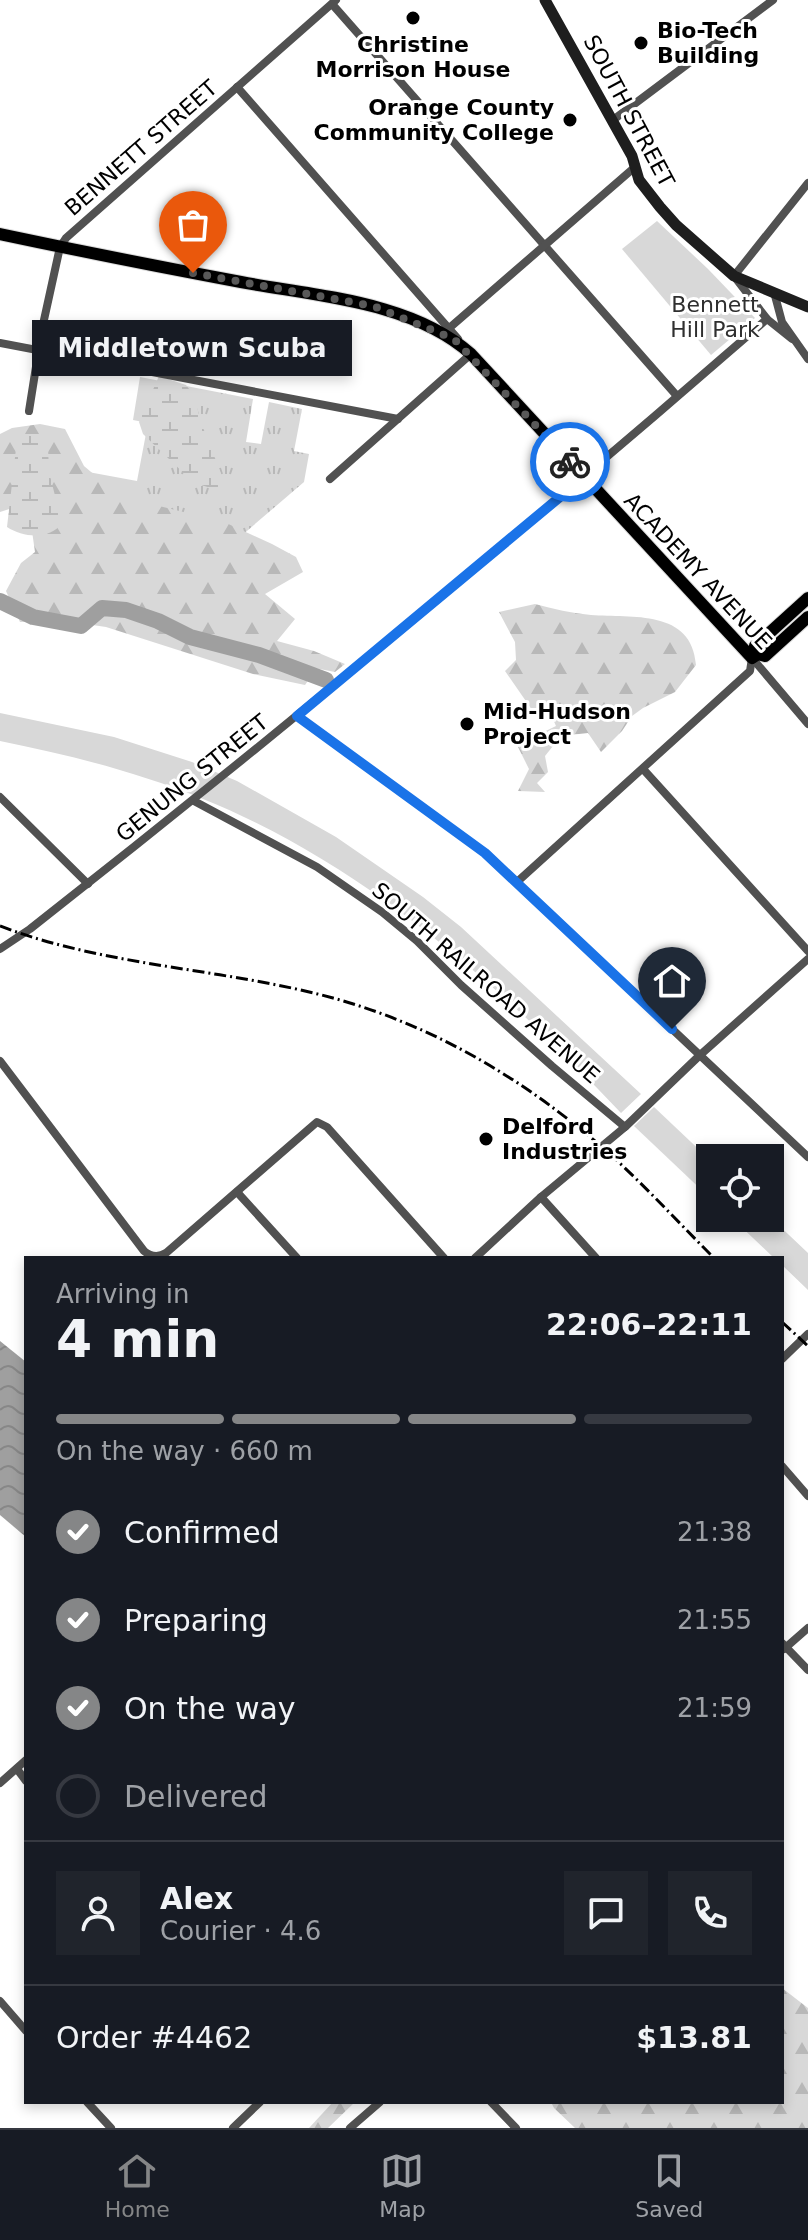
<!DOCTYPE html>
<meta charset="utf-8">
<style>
:root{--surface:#171b24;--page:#20242c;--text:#f1f3f6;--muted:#9ea1a6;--line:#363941;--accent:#858687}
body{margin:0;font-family:"DejaVu Sans",sans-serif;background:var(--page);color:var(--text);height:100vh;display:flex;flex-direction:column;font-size:30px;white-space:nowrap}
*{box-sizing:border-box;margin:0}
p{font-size:26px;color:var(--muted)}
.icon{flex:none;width:44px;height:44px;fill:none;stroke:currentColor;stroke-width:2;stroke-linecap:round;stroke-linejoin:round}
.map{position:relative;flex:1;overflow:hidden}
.panel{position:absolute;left:24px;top:1256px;width:760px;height:848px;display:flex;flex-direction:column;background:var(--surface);border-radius:0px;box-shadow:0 4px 12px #0003}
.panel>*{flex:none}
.fabs{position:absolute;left:696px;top:1144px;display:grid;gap:16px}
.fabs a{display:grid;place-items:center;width:88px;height:88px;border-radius:0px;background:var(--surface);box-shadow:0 4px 12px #0003;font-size:40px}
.pin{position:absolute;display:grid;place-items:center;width:68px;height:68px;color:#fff;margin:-82px -34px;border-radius:50% 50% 50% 0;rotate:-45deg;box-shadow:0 0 8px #0007}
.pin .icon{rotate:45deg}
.courier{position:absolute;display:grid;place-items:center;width:80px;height:80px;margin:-40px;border:6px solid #1a73e8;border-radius:50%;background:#fff;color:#222;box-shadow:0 2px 10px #0007}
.bubble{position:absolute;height:56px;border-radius:0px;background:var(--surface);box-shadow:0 4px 12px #0003;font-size:26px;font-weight:700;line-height:56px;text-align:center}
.headline em{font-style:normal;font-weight:700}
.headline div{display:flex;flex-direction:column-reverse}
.headline{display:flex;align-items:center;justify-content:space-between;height:136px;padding:0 32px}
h1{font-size:52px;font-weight:700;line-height:60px}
.bar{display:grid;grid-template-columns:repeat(4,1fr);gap:12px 8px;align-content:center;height:96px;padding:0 32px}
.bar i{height:10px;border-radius:6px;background:var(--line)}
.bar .selected{background:var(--accent)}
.bar p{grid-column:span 4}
.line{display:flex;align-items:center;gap:20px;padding:0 32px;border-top:2px solid var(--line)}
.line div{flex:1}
.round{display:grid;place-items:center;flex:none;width:84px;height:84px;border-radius:0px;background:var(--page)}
ol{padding:0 32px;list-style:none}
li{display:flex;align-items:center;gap:24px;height:88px}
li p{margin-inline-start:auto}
li .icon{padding:8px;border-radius:50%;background:var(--accent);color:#fff;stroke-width:4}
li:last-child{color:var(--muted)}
li i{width:44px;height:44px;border:4px solid var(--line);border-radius:50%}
.tabs{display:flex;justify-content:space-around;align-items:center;height:112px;border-top:2px solid var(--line);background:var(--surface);font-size:22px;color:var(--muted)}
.tabs a{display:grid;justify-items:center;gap:4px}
.tabs .selected{color:var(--accent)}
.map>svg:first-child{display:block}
</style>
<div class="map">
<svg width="808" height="2128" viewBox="0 0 808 2128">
<defs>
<pattern id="grass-tufts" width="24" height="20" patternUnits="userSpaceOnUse" patternTransform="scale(2)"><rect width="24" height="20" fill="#d8d8d8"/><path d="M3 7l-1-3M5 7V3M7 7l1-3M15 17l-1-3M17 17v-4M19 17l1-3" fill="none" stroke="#b8b8b8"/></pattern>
<pattern id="forest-firs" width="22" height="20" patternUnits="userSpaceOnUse" patternTransform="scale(2)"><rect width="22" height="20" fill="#d8d8d8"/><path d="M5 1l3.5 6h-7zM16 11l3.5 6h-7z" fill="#b8b8b8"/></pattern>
<pattern id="wetland-marsh" width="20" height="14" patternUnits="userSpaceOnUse" patternTransform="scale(2)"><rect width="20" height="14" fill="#d8d8d8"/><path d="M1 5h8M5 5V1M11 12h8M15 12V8" fill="none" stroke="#b8b8b8"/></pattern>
<pattern id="water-waves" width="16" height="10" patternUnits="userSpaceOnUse" patternTransform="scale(2)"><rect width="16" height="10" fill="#9f9f9f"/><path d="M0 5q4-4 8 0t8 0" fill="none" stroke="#878787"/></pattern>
</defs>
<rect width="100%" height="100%" fill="#fff"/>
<polygon fill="url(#grass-tufts)" points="140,377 253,399 246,442 261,444 269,402 302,409 294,451 309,454 304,482 192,578 72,469 137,481 148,423 133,420"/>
<g fill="url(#forest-firs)">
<polygon points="40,424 65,429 84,466 97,477 113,485 132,490 138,498 151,504 224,522 272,544 296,557 303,572 265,594 295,619 277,641 314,651 345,664 335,672 304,666 312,675 305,685 253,674 106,627 72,622 20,622 6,591 21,563 35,552 28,503 0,512 0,434 12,428"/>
<path d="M535,604c18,5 37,9 56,11 41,3 101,-6 105,50l-21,27 -32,16 -11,8 -10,15 -21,21 -13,-19 -27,3 -16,20 3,16 -11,11 8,9 -27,-1 11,-22 -12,-24 39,-19 -4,-9 -13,3 -34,-49 11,-11 -1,-18 -16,-30z"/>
<polygon points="782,1988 808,2008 808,2128 575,2128 554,2108 551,2102 782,2102"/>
<polygon points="333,2102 355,2102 328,2128 309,2128"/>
</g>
<g fill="url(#wetland-marsh)">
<polygon points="159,376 186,385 195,397 200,420 224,481 218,490 194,483 143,434 139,422"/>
<path d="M22,434l17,1 9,12 1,25 13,51c-12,17 -38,15 -55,4l10,-87z"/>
</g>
<g fill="#d8d8d8">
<polygon points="657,221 708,269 755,318 711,355 622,249"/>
<path d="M0,713l114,24 78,25 45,19 99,56 87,60 38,30 180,167 -20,19c-118,-125 -256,-249 -418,-314 -65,-27 -134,-44 -203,-58z"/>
<polygon points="654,1107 710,1160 710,1198 634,1126"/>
<polygon points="770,1217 808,1253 808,1290 782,1265 782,1258 774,1258 732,1218"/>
</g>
<polygon fill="url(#water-waves)" points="0,1341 26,1362 26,1537 0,1515"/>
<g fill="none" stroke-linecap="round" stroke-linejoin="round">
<polyline stroke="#9f9f9f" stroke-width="16" points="0,601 33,617 81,626 102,608 126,610 158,621 190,637 259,655 326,680"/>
<g stroke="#dbdbdb" stroke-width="14">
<g id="primary">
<path d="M0,234c80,17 160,33 241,48 74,14 171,19 230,72l281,304 6,-4 7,2 43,-39"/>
<polyline points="758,654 755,646 808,598"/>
</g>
</g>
<g stroke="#515151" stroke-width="8">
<polyline points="332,4 677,396"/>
<polyline points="237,87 458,339"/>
<polyline points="613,120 773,0"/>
<polyline points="774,292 782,322 808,359"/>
<polyline points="447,330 635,167"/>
<polyline points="792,339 767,319 734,276 808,183"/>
<polyline points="0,343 398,419"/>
<polyline points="29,411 42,329 60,247 66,238 336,0"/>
<polyline points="330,479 471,354 470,353"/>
<polyline points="752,658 808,724"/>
<polyline points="297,716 485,853 808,1157"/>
<polyline points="643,769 808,951"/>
<polyline points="0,797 88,884"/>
<polyline points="194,801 317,867 382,912 417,941 461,985 552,1066 625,1127"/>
<polyline points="517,882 750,671 752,658"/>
<path d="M0,949l30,-20c251,-197 497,-401 737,-610"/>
<path d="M0,1061l144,190c7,6 14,7 22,2l151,-131 10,5 117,131"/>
<polyline points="237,1192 297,1258"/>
<polyline points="541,1197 596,1258"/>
<polyline points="475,1258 541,1197 625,1127 699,1056 808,959"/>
<polyline points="782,1359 808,1334"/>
<polyline points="782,1466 808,1496"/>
<polyline points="782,1643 808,1670"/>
<polyline points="784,1649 808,1628"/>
<polyline points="17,1769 26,1781"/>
<polyline points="0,1783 26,1760"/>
<polyline points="0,2001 26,2031"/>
<polyline points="87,2102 111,2128"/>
<polyline points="491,2102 516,2128"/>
<polyline points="233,2128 260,2102"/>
<polyline points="350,2128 380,2102"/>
</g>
<polyline stroke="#1e1e1e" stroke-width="11" points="545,0 632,156 639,180 660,207 676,225 734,276 808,307"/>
<use href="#primary" stroke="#000" stroke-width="12"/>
<g stroke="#000" stroke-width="3" stroke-dasharray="12 4 2 4" stroke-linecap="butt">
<path d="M0,926c107,41 223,42 333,72 105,29 197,85 278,157 36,33 69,69 103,103"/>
<polyline points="782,1322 808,1346"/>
</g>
</g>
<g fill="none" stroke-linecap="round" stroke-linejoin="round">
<polyline stroke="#595959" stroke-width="8" stroke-dasharray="0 14.4" points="193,273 373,306 454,339 570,462"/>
<polyline stroke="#1a73e8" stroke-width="10" points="570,462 584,477 297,716 485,853 672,1029"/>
</g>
<g fill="#000" stroke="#fff" stroke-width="3">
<circle cx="413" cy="18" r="8"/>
<circle cx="641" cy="43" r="8"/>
<circle cx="570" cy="120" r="8"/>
<circle cx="467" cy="724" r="8"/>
<circle cx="486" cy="1139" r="8"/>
</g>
<g text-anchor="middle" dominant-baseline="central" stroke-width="6" stroke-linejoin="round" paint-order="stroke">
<g font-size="22" font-weight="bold" fill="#000" stroke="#fff" text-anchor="start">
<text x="657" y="30">Bio-Tech<tspan x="657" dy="25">Building</tspan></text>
<text x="413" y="44" text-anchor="middle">Christine<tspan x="413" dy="25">Morrison House</tspan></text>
<text x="554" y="107" text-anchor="end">Orange County<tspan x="554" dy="25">Community College</tspan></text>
<text x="483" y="711">Mid-Hudson<tspan x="483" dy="25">Project</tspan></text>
<text x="502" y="1126">Delford<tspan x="502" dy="25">Industries</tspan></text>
</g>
<g font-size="22" fill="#000" stroke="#fff">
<text transform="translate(629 111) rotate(62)">SOUTH STREET</text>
<text transform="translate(141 148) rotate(-41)">BENNETT STREET</text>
<text transform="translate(698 571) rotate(47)">ACADEMY AVENUE</text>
<text transform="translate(192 778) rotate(-39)">GENUNG STREET</text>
<text transform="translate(486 983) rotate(41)">SOUTH RAILROAD AVENUE</text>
</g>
<g font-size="22" fill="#2f2f2f" stroke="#fff">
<text x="715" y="304">Bennett<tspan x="715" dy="25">Hill Park</tspan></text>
</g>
</g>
</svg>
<div class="fabs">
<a><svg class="icon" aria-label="locate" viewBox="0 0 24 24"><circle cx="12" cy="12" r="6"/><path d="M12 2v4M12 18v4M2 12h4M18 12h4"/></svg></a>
</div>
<div class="pin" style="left:193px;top:273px;background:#ea580c"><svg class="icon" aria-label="bag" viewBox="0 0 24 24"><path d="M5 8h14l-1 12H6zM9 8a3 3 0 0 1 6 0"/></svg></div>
<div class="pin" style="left:672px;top:1029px;background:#1f2937"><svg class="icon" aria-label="home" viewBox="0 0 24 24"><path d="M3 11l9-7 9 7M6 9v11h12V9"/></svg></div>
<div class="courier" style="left:570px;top:462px"><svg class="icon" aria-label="bike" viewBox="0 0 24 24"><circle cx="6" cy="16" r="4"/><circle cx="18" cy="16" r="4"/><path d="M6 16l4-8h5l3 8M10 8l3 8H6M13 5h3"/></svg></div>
<div class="bubble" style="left:32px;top:320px;width:320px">Middletown Scuba</div>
<section class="panel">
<div class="headline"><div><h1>4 min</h1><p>Arriving in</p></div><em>22:06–22:11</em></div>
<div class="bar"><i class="selected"></i><i class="selected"></i><i class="selected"></i><i></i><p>On the way · 660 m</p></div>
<ol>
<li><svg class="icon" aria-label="check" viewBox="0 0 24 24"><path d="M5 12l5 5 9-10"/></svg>Confirmed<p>21:38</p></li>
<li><svg class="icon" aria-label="check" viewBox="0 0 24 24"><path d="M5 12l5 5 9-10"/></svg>Preparing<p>21:55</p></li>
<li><svg class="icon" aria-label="check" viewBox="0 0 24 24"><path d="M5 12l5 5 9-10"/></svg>On the way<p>21:59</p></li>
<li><i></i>Delivered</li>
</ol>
<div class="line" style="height:144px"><a class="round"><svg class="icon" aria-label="person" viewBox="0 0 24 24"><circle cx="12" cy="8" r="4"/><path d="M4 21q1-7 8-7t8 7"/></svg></a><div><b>Alex</b><p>Courier · 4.6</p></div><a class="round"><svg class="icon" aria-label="chat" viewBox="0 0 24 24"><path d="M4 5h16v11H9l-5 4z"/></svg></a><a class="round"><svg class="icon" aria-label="phone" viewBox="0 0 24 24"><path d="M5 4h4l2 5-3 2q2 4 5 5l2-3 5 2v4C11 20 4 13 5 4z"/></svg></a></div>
<div class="line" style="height:104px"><div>Order #4462</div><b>$13.81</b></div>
</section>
</div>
<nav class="tabs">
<a class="selected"><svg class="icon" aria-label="home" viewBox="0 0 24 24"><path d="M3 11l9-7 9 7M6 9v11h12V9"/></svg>Home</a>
<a><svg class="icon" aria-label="map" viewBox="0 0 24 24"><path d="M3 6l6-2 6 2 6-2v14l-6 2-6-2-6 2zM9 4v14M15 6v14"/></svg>Map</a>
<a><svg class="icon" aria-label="saved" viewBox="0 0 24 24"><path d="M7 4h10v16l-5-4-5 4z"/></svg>Saved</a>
</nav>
